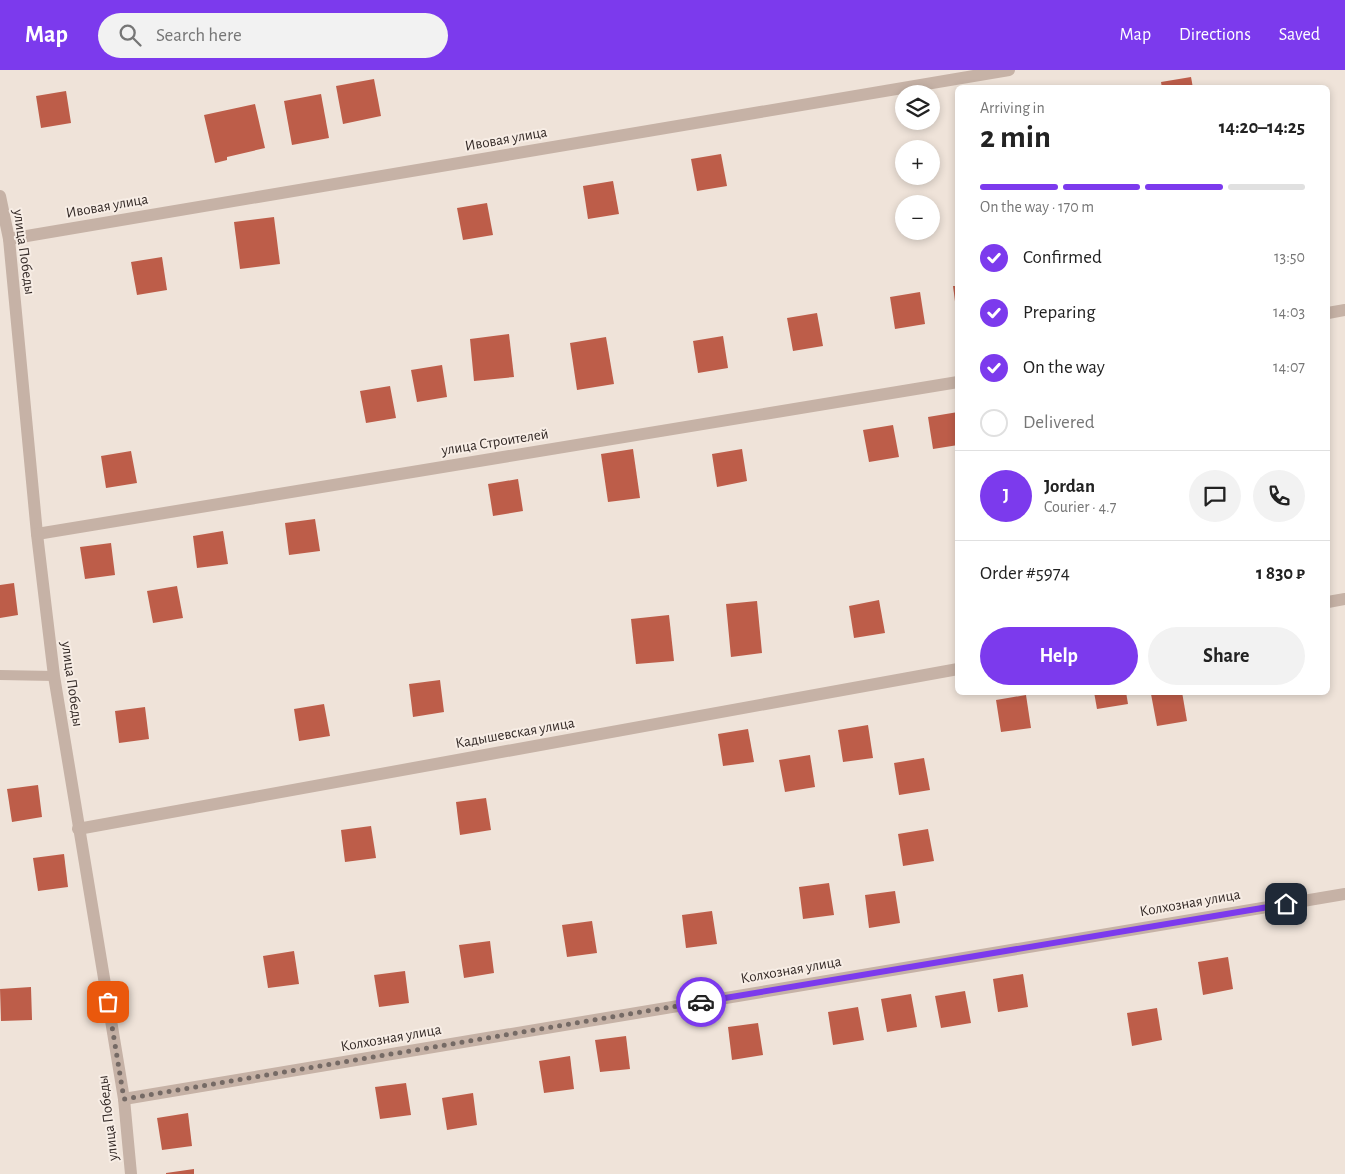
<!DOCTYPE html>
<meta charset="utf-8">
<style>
:root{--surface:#fff;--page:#f2f2f2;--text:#222;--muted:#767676;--line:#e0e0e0;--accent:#7c3aed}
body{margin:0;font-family:"Alegreya Sans",sans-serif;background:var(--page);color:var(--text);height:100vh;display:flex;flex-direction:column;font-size:19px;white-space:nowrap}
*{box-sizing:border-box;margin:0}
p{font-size:16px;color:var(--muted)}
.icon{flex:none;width:28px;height:28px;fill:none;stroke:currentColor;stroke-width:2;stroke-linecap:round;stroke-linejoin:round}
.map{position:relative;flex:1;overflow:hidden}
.drawer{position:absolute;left:955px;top:15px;width:375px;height:610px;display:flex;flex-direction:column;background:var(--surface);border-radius:8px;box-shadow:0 2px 8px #0003}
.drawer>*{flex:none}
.controls{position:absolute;left:895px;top:15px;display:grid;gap:10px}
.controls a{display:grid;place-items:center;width:45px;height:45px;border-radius:50%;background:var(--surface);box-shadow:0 2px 8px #0003;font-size:25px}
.pin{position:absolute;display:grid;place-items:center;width:42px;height:42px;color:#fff;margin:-21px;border-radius:10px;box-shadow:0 2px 8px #0006}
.courier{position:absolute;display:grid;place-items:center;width:50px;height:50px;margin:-25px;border:4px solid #7c3aed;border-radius:50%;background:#fff;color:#222;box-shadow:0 1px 6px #0007}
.headline em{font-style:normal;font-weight:600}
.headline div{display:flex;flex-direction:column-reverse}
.headline{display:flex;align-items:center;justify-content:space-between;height:85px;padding:0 25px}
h1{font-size:32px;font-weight:600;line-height:38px}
.bar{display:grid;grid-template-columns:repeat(4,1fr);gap:8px 5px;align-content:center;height:60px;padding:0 25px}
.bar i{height:6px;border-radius:4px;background:var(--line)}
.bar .selected{background:var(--accent)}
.bar p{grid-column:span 4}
.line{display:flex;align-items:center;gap:12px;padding:0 25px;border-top:1px solid var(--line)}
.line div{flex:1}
.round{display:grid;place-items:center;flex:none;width:52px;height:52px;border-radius:26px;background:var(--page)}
ol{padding:0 25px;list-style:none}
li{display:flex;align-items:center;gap:15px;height:55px}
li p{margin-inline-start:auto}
li .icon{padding:5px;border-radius:50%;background:var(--accent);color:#fff;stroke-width:4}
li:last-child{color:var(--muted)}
li i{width:28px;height:28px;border:2px solid var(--line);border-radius:50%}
.button{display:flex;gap:10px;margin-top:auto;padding:10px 25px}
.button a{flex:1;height:58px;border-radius:30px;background:var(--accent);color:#fff;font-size:20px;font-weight:600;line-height:58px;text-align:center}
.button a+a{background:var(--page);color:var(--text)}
header{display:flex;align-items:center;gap:30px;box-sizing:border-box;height:70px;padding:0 25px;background:var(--accent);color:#fff}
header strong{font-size:24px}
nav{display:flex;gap:28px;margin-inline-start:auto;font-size:18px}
.search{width:350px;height:45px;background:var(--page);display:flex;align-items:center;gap:12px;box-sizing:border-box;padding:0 18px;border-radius:28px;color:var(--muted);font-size:19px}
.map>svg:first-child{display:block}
</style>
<header>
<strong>Map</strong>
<div class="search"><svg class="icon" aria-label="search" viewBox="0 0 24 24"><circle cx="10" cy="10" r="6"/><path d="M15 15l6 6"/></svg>Search here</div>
<nav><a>Map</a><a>Directions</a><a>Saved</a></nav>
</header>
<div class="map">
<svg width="1345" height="1104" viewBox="0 0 1345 1104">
<rect width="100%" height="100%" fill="#efe3d9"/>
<g fill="#bd5d49">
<polygon points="1191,7 1193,18 1162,18 1161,12"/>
<polygon points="374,9 381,46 343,54 336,16"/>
<polygon points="66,21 71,53 41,58 36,26"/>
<polygon points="321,24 329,68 292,75 284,31"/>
<polygon points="255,34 265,78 227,87 227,90 215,93 204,45"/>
<polygon points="721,84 727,116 697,121 691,89"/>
<polygon points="613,111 619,144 588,149 583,116"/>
<polygon points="487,133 493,165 463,170 457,138"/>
<polygon points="274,147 280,194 240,199 234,152"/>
<polygon points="162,187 167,220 137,225 131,192"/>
<polygon points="953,216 958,216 958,239 956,239"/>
<polygon points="920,222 925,254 895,259 890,227"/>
<polygon points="817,243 823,276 793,281 787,248"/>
<polygon points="509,264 514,307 474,311 470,269"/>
<polygon points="723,266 728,298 698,303 693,271"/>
<polygon points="606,267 614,314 577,320 570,273"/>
<polygon points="442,295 447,327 417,332 411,300"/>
<polygon points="390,316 396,348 366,353 360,321"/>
<polygon points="958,342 958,375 933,379 928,347"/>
<polygon points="893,355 899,387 869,392 863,360"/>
<polygon points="633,379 640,428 608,432 601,384"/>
<polygon points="742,379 747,411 717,417 712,384"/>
<polygon points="131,381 137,413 106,418 101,386"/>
<polygon points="518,409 523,441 493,446 488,414"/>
<polygon points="315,449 320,481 289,485 285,453"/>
<polygon points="223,461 228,494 197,498 193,466"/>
<polygon points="111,473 115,505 85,509 80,477"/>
<polygon points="14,513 18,545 0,548 0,515"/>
<polygon points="177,516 183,548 153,553 147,521"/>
<polygon points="879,530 885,563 854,568 849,536"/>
<polygon points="757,531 762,583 731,587 726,534"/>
<polygon points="669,545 674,591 636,594 631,549"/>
<polygon points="440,610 444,642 413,647 409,614"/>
<polygon points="1094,622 1126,622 1128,634 1097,639"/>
<polygon points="1160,622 1182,622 1187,651 1157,656 1151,624"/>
<polygon points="1026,625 1031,658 1001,662 996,630"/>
<polygon points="324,634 330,666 299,671 294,639"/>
<polygon points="145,637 149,669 119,673 115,641"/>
<polygon points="868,655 873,688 843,692 838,660"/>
<polygon points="748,659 754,692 723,696 718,664"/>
<polygon points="810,685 815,717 785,722 779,690"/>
<polygon points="924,688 930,720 899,725 894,693"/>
<polygon points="38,715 42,747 12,752 7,719"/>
<polygon points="486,728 491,760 460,765 456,732"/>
<polygon points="371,756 376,788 345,792 341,760"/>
<polygon points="928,759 934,791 903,796 898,764"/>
<polygon points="64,784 68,817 38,821 33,788"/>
<polygon points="829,813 834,845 803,849 799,817"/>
<polygon points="895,821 900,853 869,858 865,825"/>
<polygon points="712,841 717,874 686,878 682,845"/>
<polygon points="592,851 597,883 567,887 562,855"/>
<polygon points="490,871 494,903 464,908 459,875"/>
<polygon points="294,881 299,914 268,918 263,886"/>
<polygon points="1228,887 1233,919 1203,925 1198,892"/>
<polygon points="405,901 409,933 379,937 374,905"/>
<polygon points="1023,904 1028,937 998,942 993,909"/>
<polygon points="31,917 32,950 1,951 0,919"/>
<polygon points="965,921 971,953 941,958 935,926"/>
<polygon points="911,924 917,957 887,962 881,929"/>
<polygon points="858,937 864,970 833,975 828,942"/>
<polygon points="1157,938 1162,970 1132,976 1127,943"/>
<polygon points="758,953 763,985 732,990 728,957"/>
<polygon points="626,966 630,999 600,1002 595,970"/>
<polygon points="570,986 574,1019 544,1023 539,991"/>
<polygon points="406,1013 411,1045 380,1049 375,1017"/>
<polygon points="473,1023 477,1055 447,1060 442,1028"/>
<polygon points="188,1043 192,1076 162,1080 157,1048"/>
<polygon points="194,1099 194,1104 166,1104 166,1103"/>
</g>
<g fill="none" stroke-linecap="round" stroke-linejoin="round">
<polyline stroke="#c6b2a6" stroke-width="10" points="0,605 54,606"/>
<g stroke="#c6b2a6" stroke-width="12">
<polyline points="0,126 9,169 37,464 54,606 124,1029 131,1104"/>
<polyline points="9,169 1009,0"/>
<polyline points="1328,243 1345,240"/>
<polyline points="37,464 958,312"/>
<polyline points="1328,532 1345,529"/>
<polyline points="78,759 958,599"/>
<polyline points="124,1029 1345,824"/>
</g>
</g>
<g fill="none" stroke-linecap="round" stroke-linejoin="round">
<polyline stroke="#756a65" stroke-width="5" stroke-dasharray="0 9" points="108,932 124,1029 701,932"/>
<polyline stroke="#7c3aed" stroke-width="6" points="701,932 1286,834"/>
</g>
<g text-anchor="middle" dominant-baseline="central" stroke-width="4" stroke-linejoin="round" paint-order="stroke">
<g font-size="15" fill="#332926" stroke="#f7ede5">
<text transform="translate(506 69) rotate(-10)">Ивовая улица</text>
<text transform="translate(107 136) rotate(-10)">Ивовая улица</text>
<text transform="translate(24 182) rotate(82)">улица Победы</text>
<text transform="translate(495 372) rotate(-9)">улица Строителей</text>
<text transform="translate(72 614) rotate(82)">улица Победы</text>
<text transform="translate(515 663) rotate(-10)">Кадышевская улица</text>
<text transform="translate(1190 833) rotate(-10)">Колхозная улица</text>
<text transform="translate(791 900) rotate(-10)">Колхозная улица</text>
<text transform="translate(391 968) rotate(-10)">Колхозная улица</text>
<text transform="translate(108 1048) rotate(-97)">улица Победы</text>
</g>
</g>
</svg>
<div class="controls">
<a><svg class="icon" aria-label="layers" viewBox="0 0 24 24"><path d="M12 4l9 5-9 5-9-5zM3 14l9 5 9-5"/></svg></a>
<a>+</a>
<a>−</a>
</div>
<div class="pin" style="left:108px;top:932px;background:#ea580c"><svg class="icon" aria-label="bag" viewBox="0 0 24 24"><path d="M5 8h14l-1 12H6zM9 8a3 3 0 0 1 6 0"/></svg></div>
<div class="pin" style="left:1286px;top:834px;background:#1f2937"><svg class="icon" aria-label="home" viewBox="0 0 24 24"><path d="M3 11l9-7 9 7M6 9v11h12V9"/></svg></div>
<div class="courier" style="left:701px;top:932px"><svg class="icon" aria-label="car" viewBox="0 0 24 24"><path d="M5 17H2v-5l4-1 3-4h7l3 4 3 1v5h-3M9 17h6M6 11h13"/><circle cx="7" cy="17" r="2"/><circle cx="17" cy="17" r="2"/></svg></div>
<section class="drawer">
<div class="headline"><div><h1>2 min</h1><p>Arriving in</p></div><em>14:20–14:25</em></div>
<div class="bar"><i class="selected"></i><i class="selected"></i><i class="selected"></i><i></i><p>On the way · 170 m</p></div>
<ol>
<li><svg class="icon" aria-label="check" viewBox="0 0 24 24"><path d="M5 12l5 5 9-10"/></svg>Confirmed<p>13:50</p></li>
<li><svg class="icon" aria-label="check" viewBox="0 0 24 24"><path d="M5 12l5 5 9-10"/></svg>Preparing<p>14:03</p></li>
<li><svg class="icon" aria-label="check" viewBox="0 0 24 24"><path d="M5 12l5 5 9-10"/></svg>On the way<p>14:07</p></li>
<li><i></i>Delivered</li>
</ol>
<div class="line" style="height:90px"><b class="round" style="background:var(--accent);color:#fff">J</b><div><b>Jordan</b><p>Courier · 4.7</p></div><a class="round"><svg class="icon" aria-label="chat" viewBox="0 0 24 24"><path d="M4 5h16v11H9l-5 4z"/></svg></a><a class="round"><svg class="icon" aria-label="phone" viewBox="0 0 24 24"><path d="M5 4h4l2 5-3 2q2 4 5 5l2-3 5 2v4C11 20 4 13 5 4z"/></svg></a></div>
<div class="line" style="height:65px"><div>Order #5974</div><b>1 830 ₽</b></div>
<div class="button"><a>Help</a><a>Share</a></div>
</section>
</div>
